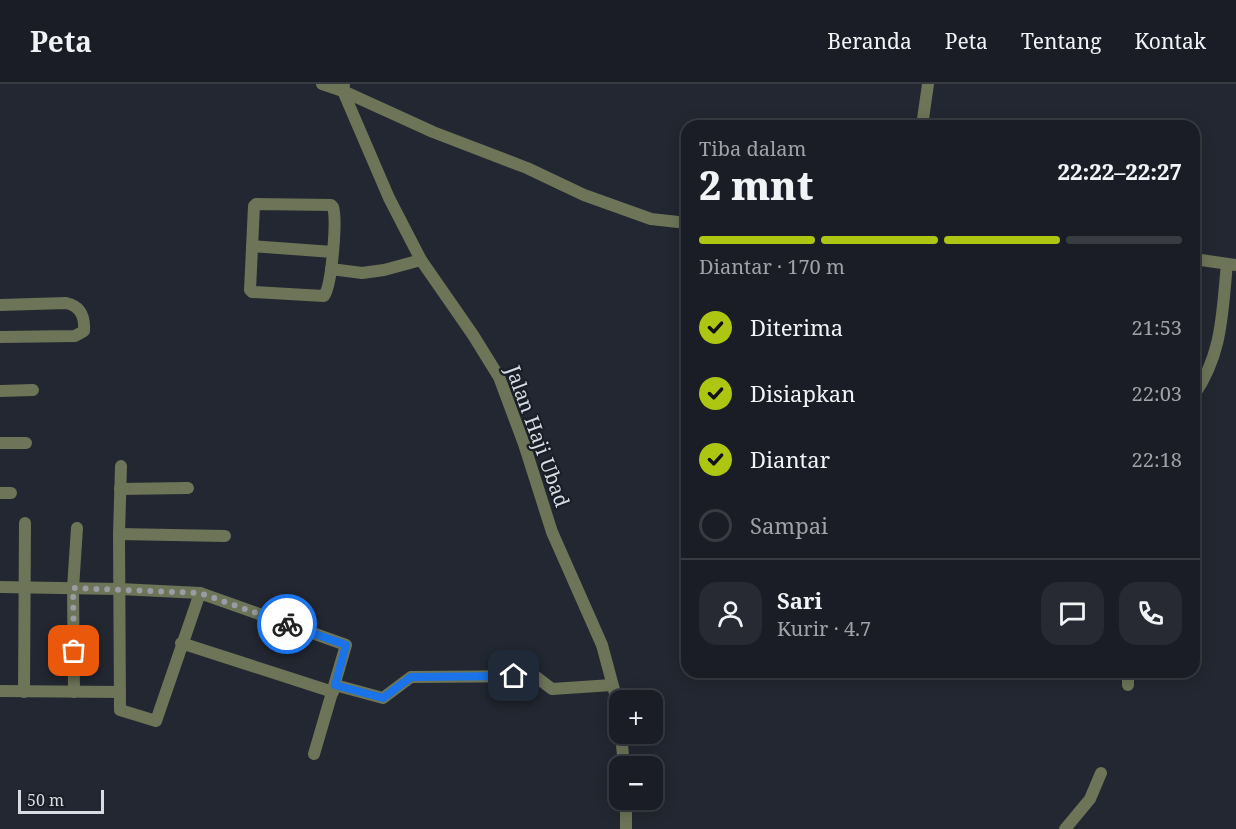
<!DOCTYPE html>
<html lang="id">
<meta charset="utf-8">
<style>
:root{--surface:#1a1d25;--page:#272a32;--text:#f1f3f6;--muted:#9fa2a7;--line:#383b42;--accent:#acc611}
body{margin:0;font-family:"Noto Serif",serif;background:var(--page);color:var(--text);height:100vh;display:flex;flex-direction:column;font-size:22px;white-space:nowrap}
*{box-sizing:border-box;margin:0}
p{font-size:20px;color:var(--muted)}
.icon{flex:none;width:33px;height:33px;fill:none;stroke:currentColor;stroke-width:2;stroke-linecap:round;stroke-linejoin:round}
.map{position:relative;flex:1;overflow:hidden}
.drawer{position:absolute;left:681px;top:36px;width:519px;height:558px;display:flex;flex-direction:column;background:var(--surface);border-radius:18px;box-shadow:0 3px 15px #0003,0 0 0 2px var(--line)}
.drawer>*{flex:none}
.controls{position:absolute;left:609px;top:606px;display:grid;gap:12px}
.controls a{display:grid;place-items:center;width:54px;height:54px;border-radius:12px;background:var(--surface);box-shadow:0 3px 15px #0003,0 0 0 2px var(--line);font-size:30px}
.scale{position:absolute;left:18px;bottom:15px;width:86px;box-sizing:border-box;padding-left:6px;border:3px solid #d8dbe2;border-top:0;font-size:16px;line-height:21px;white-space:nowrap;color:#d8dbe2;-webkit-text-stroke:4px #1a1e27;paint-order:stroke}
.pin{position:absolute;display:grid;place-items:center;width:51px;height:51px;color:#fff;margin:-26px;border-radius:12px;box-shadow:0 3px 9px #0006}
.courier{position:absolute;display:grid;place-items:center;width:60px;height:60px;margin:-30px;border:4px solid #1a73e8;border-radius:50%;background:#fff;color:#222;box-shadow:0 2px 8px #0007}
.headline em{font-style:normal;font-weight:800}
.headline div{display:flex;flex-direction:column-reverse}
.headline{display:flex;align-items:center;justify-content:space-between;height:102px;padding:0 18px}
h1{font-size:39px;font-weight:800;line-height:45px}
.bar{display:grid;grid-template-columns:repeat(4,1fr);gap:9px 6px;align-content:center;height:72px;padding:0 18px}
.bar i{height:8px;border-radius:4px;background:var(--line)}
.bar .selected{background:var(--accent)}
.bar p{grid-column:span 4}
.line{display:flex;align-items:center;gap:15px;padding:0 18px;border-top:2px solid var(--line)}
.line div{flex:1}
.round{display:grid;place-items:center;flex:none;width:63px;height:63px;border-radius:18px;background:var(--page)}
ol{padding:0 18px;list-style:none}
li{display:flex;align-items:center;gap:18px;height:66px}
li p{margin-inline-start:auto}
li .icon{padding:6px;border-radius:50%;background:var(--accent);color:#111;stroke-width:4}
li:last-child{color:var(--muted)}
li i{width:33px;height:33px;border:3px solid var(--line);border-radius:50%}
header{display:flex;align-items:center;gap:36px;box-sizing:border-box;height:84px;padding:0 30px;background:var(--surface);border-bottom:2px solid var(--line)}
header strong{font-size:28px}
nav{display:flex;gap:33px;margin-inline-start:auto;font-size:21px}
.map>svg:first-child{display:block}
</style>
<header>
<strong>Peta</strong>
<nav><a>Beranda</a><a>Peta</a><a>Tentang</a><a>Kontak</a></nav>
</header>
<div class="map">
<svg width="1236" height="745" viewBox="0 0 1236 745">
<rect width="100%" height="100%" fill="#232731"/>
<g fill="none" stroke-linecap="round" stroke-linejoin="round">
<g stroke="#6d7457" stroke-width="12">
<polyline points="322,0 343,7 433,48 527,84 584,111 651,135 687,139"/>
<polyline points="344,0 343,7 389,114 421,176 473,251 499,293 524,360 552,448 602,561 620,628"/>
<polyline points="922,42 928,0"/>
<path d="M256,120l75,1 2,2c4,13 -1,78 -9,89l-72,-4 -2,-2 4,-84z"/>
<polyline points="252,162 333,168"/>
<polyline points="1194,175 1236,181"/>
<polyline points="331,185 362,189 384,186 421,176"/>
<path d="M0,221l66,-2c14,3 19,13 18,28l-9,5 -75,1"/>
<polyline points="0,307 33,306"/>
<path d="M1194,311c29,-42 28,-83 33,-131"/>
<polyline points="0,359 26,359"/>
<polyline points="121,382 119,450 120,626 156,637 200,509"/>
<polyline points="120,405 188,404"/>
<polyline points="0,409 11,409"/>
<polyline points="119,450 225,452"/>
<polyline points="0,503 120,505 200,509 346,561 314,670"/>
<polyline points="181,559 333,608"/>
<polyline points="1128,588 1128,601"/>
<polyline points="335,601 383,614 411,593 535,592 552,605 612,601"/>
<polyline points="0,607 120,608"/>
<polyline points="24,608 25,439"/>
<polyline points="74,608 73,504 77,444"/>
<polyline points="621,650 624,682"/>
<polyline points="626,716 626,745"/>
<polyline points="1065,745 1090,715 1101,689"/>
</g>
</g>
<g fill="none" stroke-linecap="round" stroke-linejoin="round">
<polyline stroke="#999ca4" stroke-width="6" stroke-dasharray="0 10.8" points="74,567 73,504 200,509 287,540"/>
<polyline stroke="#1a73e8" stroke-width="8" points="287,540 346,561 335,601 383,614 411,593 514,592"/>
</g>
<g text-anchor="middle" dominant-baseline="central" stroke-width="4.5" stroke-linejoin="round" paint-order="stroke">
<g font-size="20" fill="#d8dbe2" stroke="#1a1e27">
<text transform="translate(538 352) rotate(70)">Jalan Haji Ubad</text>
</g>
</g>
</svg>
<div class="controls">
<a>+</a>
<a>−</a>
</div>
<div class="scale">50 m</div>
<div class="pin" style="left:74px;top:567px;background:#ea580c"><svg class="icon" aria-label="bag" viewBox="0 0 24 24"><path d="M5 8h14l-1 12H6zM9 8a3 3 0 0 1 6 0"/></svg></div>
<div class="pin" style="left:514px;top:592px;background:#1f2937"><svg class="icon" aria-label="home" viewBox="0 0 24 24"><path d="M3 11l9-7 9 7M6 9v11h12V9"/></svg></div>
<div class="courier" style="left:287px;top:540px"><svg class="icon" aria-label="bike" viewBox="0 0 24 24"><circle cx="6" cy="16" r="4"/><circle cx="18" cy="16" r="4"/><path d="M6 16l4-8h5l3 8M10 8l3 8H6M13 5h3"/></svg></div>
<section class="drawer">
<div class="headline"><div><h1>2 mnt</h1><p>Tiba dalam</p></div><em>22:22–22:27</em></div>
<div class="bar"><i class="selected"></i><i class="selected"></i><i class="selected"></i><i></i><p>Diantar · 170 m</p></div>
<ol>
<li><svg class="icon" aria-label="check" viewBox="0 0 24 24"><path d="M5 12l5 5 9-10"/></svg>Diterima<p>21:53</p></li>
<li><svg class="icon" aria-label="check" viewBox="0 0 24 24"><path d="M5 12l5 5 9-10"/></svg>Disiapkan<p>22:03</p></li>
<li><svg class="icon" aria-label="check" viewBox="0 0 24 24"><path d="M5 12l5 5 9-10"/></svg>Diantar<p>22:18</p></li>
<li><i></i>Sampai</li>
</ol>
<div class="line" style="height:108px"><a class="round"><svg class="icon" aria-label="person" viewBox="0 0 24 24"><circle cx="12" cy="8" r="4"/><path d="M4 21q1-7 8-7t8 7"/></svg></a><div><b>Sari</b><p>Kurir · 4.7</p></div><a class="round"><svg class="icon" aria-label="chat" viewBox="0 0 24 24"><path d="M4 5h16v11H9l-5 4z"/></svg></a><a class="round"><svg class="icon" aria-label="phone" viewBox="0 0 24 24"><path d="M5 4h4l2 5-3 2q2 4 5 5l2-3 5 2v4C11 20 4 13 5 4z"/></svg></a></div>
</section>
</div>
